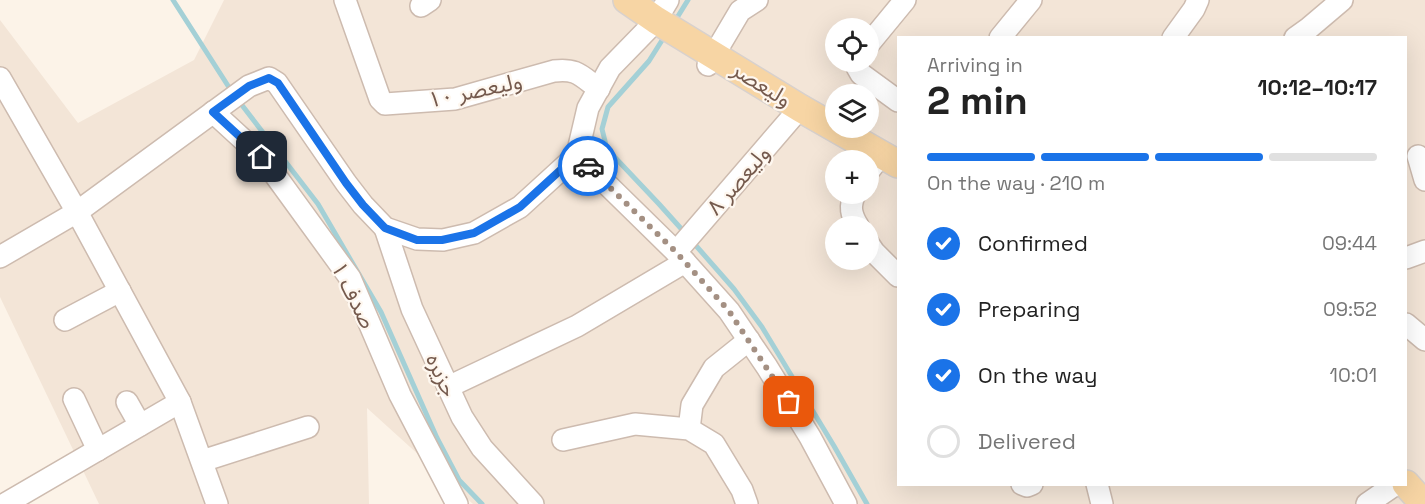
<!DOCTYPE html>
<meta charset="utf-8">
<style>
:root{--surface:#fff;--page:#f2f2f2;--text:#222;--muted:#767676;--line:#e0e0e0;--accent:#1a73e8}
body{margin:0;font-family:"Space Grotesk","Noto Sans Arabic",sans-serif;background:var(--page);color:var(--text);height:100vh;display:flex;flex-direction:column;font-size:22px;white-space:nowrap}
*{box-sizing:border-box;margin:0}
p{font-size:20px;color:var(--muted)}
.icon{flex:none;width:33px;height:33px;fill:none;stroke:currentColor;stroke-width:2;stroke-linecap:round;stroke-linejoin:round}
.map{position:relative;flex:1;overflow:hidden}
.drawer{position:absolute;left:897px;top:36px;width:510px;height:450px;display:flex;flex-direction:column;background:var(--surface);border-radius:0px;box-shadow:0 6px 24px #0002}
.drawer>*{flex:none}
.buttons{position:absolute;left:825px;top:18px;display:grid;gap:12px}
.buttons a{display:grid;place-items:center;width:54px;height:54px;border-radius:50%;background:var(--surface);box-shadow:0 6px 24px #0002;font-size:30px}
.pin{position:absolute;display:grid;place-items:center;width:51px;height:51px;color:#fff;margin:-26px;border-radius:12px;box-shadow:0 3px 9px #0006}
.courier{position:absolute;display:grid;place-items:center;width:60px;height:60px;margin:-30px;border:4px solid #1a73e8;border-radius:50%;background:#fff;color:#222;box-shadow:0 2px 8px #0007}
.head em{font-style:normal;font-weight:700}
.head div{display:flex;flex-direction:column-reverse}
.head{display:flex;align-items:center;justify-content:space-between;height:102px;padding:0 30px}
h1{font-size:39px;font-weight:700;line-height:45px}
.bar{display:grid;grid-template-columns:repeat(4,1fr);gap:9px 6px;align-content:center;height:72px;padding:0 30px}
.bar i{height:8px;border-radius:4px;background:var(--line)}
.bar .active{background:var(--accent)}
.bar p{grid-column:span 4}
ol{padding:0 30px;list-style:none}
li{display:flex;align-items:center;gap:18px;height:66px}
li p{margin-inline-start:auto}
li .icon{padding:6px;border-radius:50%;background:var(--accent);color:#fff;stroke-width:4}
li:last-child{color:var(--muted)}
li i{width:33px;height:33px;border:3px solid var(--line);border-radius:50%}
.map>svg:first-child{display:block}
</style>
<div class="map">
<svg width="1425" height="504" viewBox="0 0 1425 504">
<rect width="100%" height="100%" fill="#fcf3e8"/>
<path fill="#f3e5d7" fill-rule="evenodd" d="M224,0h1201v504h-952l-106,-96 2,96h-270l-99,-207v-277l78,103 116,-63zM836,28h32v34h-32zM898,38h508v446h-508zM836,94h32v34h-32zM836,160h32v34h-32zM836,226h32v34h-32z"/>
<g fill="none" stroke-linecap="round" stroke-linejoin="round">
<g stroke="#a4d0d6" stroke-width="5">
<polyline points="173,0 232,92"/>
<polyline points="675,21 688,0"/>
<polyline points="666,34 649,61 608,107 602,129 607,149 659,204 685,233"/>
<polyline points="238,100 318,204 381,312 437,438 459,480 482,504"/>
<polyline points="691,240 734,289 762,327 834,446 867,504"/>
</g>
<g stroke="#cdbbaf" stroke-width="24">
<g id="minor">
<path d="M345,0l35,99 5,5 70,-5 99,-28c23,-3 27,5 45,18"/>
<polyline points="421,6 430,0"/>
<polyline points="656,20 668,0"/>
<polyline points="1000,38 1031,0"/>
<polyline points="1173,38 1194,9 1198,0"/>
<polyline points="1295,38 1309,28 1342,0"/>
<polyline points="868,45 905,0"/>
<polyline points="857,62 857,67 861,74 898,101"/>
<polyline points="708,65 740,11 757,0"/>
<polyline points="0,78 77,212 180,402 217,504"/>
<polyline points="213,112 262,157 350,278 400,395 457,504"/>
<polyline points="577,155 676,252 729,311 767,367 810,437 846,504"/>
<polyline points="577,155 588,108 610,68 648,29"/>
<polyline points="1418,156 1425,180"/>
<polyline points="868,172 882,154"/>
<path d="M855,194c-6,12 -4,21 3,32"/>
<polyline points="385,228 412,309 462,417 482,448 533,504"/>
<polyline points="868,243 874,252 898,276"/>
<polyline points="676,252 800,108"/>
<polyline points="0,257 77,212 249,86 269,78 277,83 346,183 363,205 385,228 417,239 443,240 474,233 520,207 577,155"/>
<polyline points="1406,258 1425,251"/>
<polyline points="65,320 120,291"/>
<polyline points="1406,324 1425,340"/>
<polyline points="448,387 577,326 685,262"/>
<polyline points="74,399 98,450"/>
<polyline points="127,402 140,425"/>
<polyline points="689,429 692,405 714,368 749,340"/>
<polyline points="563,440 635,424 689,429 714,444 742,490 747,504"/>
<polyline points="202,461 308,427"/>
<polyline points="1022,484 1027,486 1032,484"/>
<polyline points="1097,484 1102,504"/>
<polyline points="5,504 180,402"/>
<polyline points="1367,504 1396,484"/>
</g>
</g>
<g stroke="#d8d1cd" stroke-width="30">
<g id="major">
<polyline points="627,0 656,20 800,108 898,164"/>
<polyline points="1406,484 1424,504"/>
</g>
</g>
<use href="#minor" stroke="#fff" stroke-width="21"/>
<use href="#major" stroke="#f7d5a4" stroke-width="27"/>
</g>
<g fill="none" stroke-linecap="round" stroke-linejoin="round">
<polyline stroke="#a49083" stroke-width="6" stroke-dasharray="0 10.8" points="588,166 676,252 729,311 789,402"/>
<polyline stroke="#1a73e8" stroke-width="8" points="262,157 213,112 249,86 269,78 278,83 346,183 363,205 385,228 417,240 442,240 474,233 520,207 577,155 588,166"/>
</g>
<g text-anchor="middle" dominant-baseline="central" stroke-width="4.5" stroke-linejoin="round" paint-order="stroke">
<g font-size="22" fill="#755a4d" stroke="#fef7ef">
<text transform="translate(762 84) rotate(32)">ولیعصر</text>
<text transform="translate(475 90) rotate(-12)">ولیعصر ۱۰</text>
<text transform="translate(738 180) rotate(-49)">ولیعصر ۸</text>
<text transform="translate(354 295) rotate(63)">صدف ۱</text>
<text transform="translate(442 375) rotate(65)">جزیره</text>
</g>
</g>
</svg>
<div class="buttons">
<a><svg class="icon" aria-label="locate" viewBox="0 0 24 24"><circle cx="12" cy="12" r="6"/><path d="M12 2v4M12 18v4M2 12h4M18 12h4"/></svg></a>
<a><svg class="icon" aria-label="layers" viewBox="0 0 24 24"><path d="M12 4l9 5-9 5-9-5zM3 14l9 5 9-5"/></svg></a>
<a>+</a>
<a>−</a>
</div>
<div class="pin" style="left:789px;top:402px;background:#ea580c"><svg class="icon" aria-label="bag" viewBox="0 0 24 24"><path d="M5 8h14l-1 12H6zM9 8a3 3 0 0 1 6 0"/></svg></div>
<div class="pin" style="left:262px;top:157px;background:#1f2937"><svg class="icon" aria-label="home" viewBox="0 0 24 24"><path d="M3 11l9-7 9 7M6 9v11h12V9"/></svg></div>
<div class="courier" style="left:588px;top:166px"><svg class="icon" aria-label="car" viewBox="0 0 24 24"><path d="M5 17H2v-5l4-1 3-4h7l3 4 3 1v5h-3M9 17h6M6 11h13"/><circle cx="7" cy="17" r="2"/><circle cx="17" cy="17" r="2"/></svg></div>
<section class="drawer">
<div class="head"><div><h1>2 min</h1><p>Arriving in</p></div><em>10:12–10:17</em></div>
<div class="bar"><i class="active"></i><i class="active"></i><i class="active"></i><i></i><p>On the way · 210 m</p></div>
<ol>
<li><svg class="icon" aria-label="check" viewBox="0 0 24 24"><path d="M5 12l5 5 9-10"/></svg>Confirmed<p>09:44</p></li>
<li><svg class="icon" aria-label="check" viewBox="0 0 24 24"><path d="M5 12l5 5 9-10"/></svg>Preparing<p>09:52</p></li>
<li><svg class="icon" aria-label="check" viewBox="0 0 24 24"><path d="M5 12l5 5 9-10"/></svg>On the way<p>10:01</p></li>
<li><i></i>Delivered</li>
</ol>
</section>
</div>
